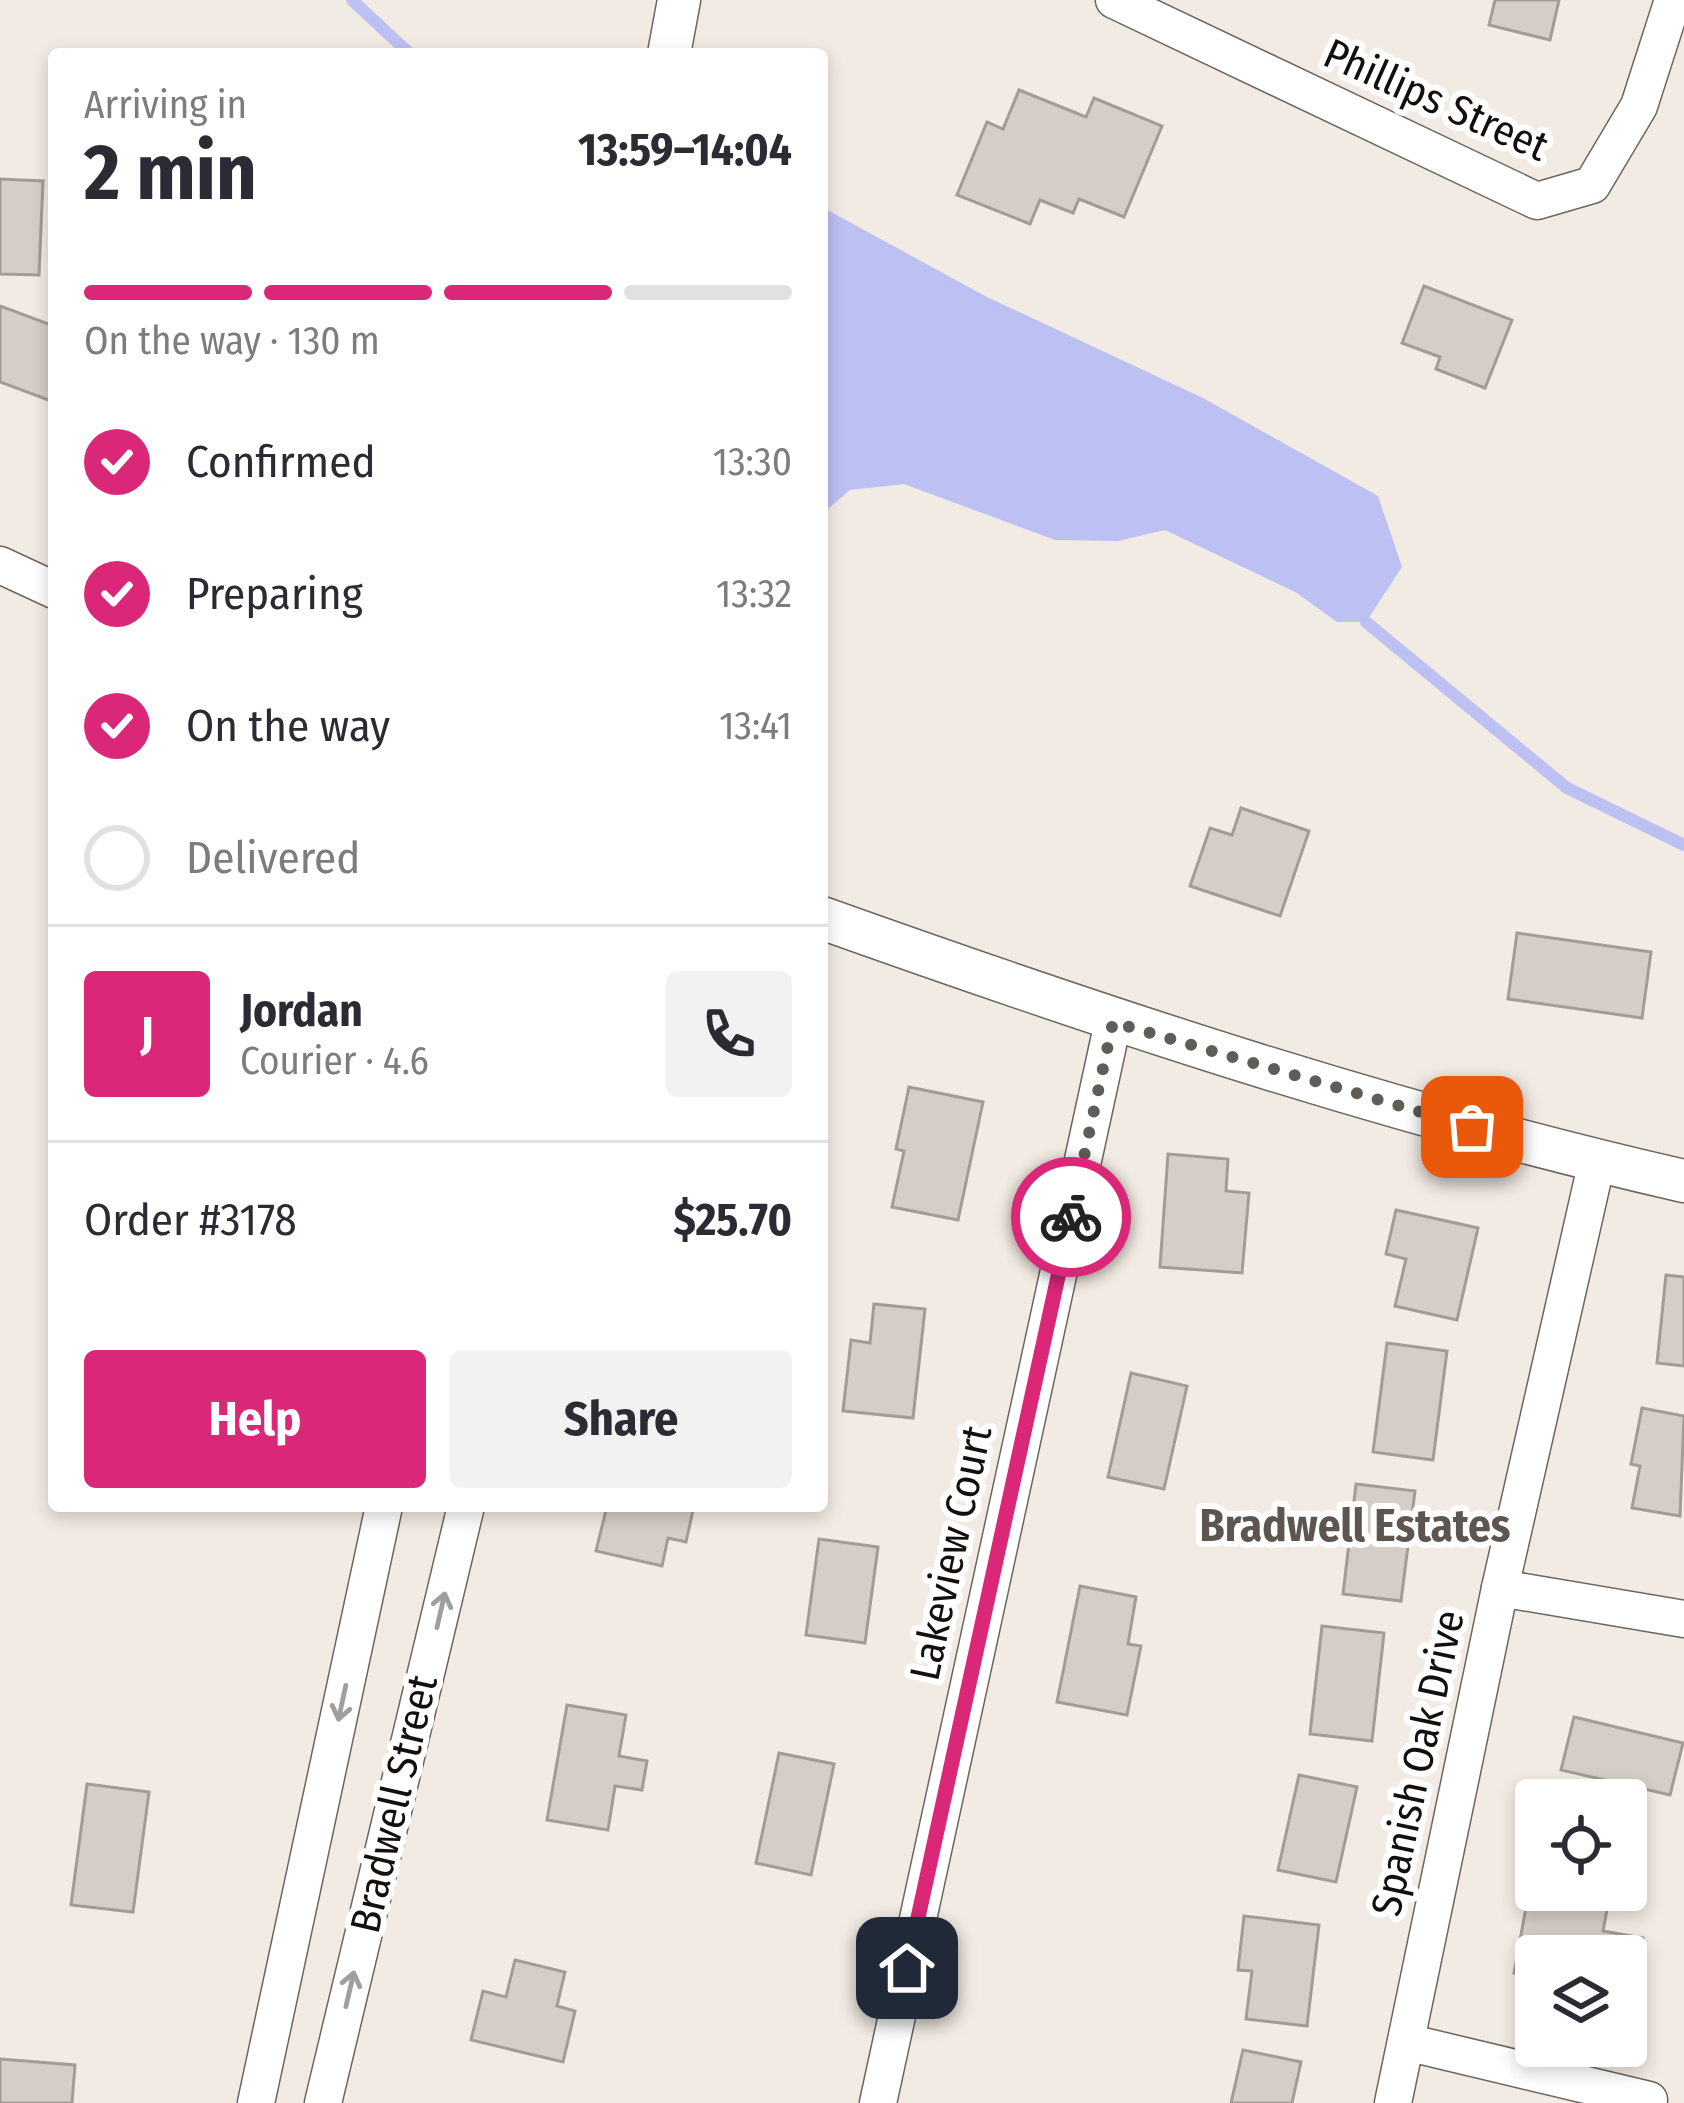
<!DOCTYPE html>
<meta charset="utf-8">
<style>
:root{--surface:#fff;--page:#f2f2f3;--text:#2b2b33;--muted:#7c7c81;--line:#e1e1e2;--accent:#db2777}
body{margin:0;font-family:"Fira Sans Condensed",sans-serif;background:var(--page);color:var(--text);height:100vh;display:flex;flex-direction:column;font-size:45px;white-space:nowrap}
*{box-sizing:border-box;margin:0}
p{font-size:39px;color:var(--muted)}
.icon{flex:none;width:66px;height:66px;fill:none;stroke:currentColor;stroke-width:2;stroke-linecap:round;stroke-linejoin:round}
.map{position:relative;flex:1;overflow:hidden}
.drawer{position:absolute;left:48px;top:48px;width:780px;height:1464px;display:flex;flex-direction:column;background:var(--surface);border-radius:12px;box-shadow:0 6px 18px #0003}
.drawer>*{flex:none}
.buttons{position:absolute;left:1515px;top:1779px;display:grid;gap:24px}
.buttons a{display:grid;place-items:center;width:132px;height:132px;border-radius:12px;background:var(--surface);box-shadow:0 6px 18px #0003;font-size:60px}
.pin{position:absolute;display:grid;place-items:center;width:102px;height:102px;color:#fff;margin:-51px;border-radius:24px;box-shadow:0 6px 18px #0006}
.courier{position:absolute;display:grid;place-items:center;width:120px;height:120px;margin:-60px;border:9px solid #db2777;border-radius:50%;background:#fff;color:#222;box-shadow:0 3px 15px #0007}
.overview em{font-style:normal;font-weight:700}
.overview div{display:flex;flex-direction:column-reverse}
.overview{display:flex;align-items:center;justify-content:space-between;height:204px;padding:0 36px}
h1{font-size:78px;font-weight:700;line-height:90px}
.bar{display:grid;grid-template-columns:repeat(4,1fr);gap:18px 12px;align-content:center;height:144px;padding:0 36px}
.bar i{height:15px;border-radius:9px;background:var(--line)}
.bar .on{background:var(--accent)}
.bar p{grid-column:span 4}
.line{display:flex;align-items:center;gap:30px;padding:0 36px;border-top:3px solid var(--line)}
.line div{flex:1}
.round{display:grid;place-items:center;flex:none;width:126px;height:126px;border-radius:12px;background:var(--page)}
ol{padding:0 36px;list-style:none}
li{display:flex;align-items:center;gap:36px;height:132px}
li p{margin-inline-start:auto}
li .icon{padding:12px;border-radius:50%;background:var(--accent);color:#fff;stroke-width:4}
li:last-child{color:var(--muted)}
li i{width:66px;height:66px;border:6px solid var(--line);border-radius:50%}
.cta{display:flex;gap:24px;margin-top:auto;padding:24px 36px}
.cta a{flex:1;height:138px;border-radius:12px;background:var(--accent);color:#fff;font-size:48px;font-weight:700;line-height:138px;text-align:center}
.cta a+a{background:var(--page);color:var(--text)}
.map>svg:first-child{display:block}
</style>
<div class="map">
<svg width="1684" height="2103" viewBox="0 0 1684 2103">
<rect width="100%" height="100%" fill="#f2ebe3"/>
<polygon fill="#bdc0f2" points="822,207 987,297 1203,398 1378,496 1402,567 1366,622 1337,622 1297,593 1165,530 1118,541 1055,540 904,484 850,490 822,514"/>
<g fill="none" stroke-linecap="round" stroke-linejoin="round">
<g stroke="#bdc0f2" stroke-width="12">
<polyline points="352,0 410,54"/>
<polyline points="1366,622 1567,788 1684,845"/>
</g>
</g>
<g fill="#d5cec6" stroke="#a39c94" stroke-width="3">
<polygon points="1495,0 1559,0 1550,40 1489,25"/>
<polygon points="1019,90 1086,117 1094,98 1162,126 1124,217 1079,199 1073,213 1040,200 1030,224 957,195 987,122 1003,129"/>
<polygon points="0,179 43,181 39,275 0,274"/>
<polygon points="1424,286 1512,320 1485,388 1436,369 1440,357 1402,343"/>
<polygon points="0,306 54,326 54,402 0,382"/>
<polygon points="1241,808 1309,831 1280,916 1190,886 1210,828 1232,835"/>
<polygon points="1517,933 1651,952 1642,1018 1508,999"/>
<polygon points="909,1087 983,1102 958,1220 892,1207 904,1151 896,1149"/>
<polygon points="1168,1154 1228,1159 1226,1191 1249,1193 1242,1273 1160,1267"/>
<polygon points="1396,1210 1478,1228 1457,1320 1395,1306 1406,1259 1386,1254"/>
<polygon points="1666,1275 1684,1277 1684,1366 1657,1363"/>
<polygon points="874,1304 925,1309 913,1418 843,1411 851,1340 870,1343"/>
<polygon points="1387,1343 1447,1351 1433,1460 1373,1452"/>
<polygon points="1131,1373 1187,1386 1164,1489 1108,1477"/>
<polygon points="1642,1408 1684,1416 1680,1516 1632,1508 1640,1466 1631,1464"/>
<polygon points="1356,1484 1415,1491 1401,1601 1343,1594"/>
<polygon points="607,1506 694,1506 686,1542 668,1538 662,1566 596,1551"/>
<polygon points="819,1539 878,1547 865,1643 806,1635"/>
<polygon points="1080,1586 1136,1597 1128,1644 1141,1646 1127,1715 1057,1702"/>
<polygon points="1322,1626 1384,1633 1372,1741 1310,1734"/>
<polygon points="567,1705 626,1715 619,1756 647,1761 642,1790 615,1786 608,1830 547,1820"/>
<polygon points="1574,1717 1683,1743 1670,1795 1561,1770"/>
<polygon points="779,1753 834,1764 811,1875 756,1863"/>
<polygon points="1299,1775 1357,1787 1336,1882 1278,1870"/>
<polygon points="87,1784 149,1792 133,1912 71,1905"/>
<polygon points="1531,1880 1536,1881 1536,1890 1610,1894 1603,1931 1643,1938 1633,1994 1626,1993 1626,1956 1536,1956 1536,1977 1514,1973"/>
<polygon points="1244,1916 1319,1925 1307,2026 1246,2019 1252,1971 1238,1970"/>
<polygon points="515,1960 565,1972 557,2006 575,2011 563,2062 471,2040 483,1991 506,1997"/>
<polygon points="1243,2050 1301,2062 1292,2103 1231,2103"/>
<polygon points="0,2059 75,2065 72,2103 0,2103"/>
</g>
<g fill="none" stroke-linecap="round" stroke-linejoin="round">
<g stroke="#6c665e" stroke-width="39">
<g id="minor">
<polyline points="1114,0 1537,201 1592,185 1639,106 1673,0"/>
<polyline points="0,565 54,590"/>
<polyline points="1500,1588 1684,1619"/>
<polyline points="1406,2042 1649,2100"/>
<polyline points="256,2103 384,1506"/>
<polyline points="323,2103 466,1506"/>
<polyline points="878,2103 1113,1022"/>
<polyline points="1393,2103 1500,1588 1597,1161"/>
</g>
</g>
<g stroke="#6c665e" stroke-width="45">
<g id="tertiary">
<polyline points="669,54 679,0"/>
<path d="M822,918c283,101 568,196 862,263"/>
</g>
</g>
<use href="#minor" stroke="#fff" stroke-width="36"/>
<use href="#tertiary" stroke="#fff" stroke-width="42"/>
</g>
<defs><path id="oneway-shaft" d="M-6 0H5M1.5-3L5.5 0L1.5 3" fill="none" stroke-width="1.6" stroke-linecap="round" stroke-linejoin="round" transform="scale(3)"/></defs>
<g stroke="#a09f9e">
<use href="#oneway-shaft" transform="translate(441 1610) rotate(-77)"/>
<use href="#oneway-shaft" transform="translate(342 1703) rotate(102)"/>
<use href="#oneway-shaft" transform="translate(350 1989) rotate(-77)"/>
</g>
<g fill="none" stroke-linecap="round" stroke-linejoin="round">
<polyline stroke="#605c57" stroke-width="12" stroke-dasharray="0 21.6" points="1071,1217 1113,1022 1472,1127"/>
<polyline stroke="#db2777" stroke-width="15" points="907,1968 1071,1217"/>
</g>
<g text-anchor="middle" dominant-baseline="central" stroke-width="12" stroke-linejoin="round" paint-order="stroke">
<g font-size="42" fill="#120f0c" stroke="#fff">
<text transform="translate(1436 100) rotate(24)">Phillips Street</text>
<text transform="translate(951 1553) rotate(-78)">Lakeview Court</text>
<text transform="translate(1418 1763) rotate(-78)">Spanish Oak Drive</text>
<text transform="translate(394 1804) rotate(-77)">Bradwell Street</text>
</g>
<g font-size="45" font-weight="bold" fill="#5c564f" stroke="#fff">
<text x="1355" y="1526">Bradwell Estates</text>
</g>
</g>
</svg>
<div class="buttons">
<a><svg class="icon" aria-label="locate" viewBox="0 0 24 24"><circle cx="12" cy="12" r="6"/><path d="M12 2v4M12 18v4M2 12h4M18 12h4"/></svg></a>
<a><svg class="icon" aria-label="layers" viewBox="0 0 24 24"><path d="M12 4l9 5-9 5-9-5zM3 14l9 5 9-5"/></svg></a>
</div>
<div class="pin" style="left:1472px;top:1127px;background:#ea580c"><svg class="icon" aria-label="bag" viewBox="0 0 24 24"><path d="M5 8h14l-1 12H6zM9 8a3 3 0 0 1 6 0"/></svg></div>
<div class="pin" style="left:907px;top:1968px;background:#1f2937"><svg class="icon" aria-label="home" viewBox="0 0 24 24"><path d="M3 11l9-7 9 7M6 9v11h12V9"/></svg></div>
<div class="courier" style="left:1071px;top:1217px"><svg class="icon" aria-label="bike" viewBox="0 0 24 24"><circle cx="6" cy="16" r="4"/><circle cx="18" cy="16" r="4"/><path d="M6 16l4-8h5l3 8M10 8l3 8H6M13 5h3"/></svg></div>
<section class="drawer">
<div class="overview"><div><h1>2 min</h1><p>Arriving in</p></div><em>13:59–14:04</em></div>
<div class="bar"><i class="on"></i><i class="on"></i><i class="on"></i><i></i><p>On the way · 130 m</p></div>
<ol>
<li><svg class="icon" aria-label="check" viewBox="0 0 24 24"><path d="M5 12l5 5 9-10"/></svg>Confirmed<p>13:30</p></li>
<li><svg class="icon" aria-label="check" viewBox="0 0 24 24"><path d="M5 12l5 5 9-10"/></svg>Preparing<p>13:32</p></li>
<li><svg class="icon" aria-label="check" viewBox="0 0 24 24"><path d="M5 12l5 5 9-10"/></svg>On the way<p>13:41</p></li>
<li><i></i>Delivered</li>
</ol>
<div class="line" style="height:216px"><b class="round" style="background:var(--accent);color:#fff">J</b><div><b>Jordan</b><p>Courier · 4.6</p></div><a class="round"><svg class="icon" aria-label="phone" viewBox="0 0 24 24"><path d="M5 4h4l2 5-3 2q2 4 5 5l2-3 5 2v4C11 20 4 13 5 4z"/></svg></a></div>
<div class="line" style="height:156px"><div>Order #3178</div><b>$25.70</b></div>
<div class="cta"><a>Help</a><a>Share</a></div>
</section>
</div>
